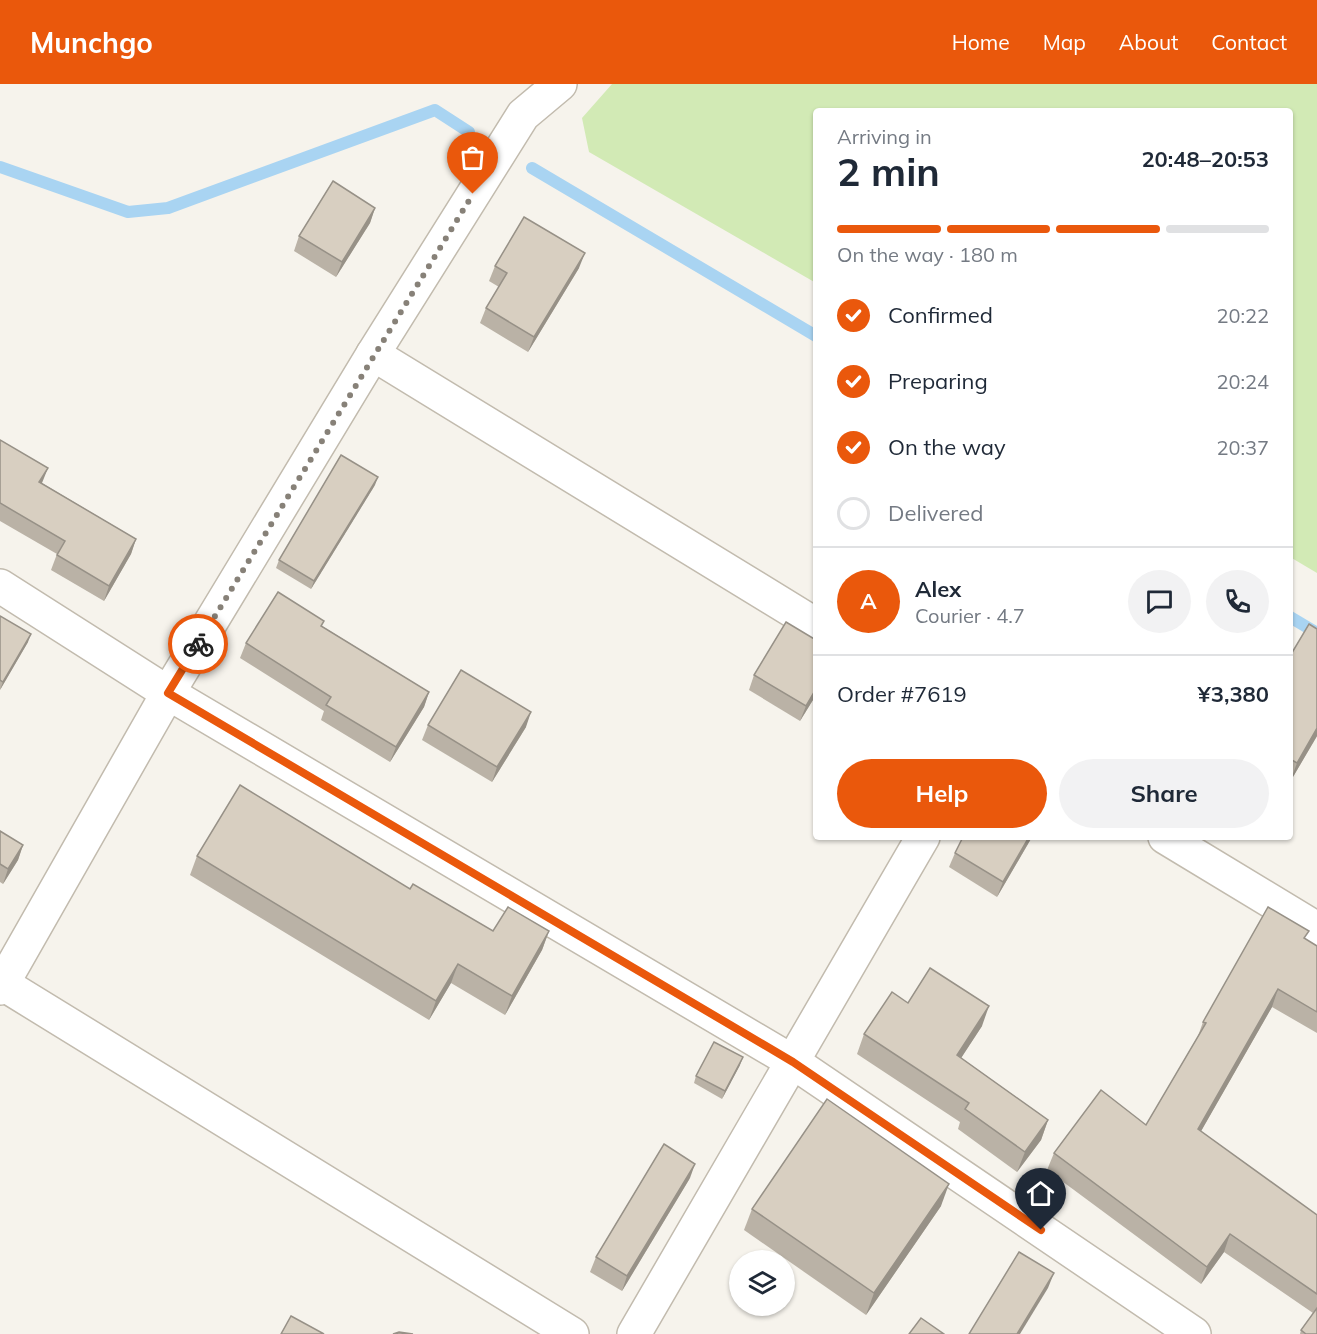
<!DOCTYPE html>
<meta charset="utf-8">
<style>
:root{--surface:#fff;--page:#f2f2f3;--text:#1f2937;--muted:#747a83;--line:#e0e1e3;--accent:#ea580c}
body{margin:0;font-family:Mulish,sans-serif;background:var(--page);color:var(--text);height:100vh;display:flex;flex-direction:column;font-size:22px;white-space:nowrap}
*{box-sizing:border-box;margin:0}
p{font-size:20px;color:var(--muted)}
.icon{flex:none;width:33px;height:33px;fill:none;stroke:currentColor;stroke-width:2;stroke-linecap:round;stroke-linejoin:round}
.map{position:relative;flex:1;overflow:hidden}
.details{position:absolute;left:813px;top:24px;width:480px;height:732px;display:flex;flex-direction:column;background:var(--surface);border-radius:6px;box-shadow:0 2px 4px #0004}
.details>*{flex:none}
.buttons{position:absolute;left:729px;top:1166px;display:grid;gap:12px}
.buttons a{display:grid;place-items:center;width:66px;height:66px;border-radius:50%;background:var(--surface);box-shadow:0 2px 4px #0004;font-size:30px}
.pin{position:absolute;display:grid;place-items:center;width:51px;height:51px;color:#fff;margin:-62px -26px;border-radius:50% 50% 50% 0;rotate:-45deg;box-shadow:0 0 6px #0007}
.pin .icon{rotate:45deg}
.courier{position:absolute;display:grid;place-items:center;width:60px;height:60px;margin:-30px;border:4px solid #ea580c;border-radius:50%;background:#fff;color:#222;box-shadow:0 2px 8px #0007}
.overview em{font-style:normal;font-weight:700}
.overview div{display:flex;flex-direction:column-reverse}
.overview{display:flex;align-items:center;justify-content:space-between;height:102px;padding:0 24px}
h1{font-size:39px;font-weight:700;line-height:45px}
.bar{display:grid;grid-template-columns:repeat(4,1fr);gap:9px 6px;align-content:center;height:72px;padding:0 24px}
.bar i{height:8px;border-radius:4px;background:var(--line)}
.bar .selected{background:var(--accent)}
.bar p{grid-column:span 4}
.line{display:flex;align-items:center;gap:15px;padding:0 24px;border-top:2px solid var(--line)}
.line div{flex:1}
.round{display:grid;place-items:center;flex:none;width:63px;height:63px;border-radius:32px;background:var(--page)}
ol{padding:0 24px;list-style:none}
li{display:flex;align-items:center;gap:18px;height:66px}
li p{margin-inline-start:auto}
li .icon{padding:6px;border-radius:50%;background:var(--accent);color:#fff;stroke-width:4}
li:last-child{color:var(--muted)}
li i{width:33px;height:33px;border:3px solid var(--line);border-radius:50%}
.button{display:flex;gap:12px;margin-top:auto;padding:12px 24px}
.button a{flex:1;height:69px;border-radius:36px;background:var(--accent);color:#fff;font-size:24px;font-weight:700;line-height:69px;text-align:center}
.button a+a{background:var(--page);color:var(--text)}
header{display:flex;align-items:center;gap:36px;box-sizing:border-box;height:84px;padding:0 30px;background:var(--accent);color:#fff}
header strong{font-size:28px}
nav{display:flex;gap:33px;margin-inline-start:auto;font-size:21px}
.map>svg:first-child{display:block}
</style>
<header>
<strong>Munchgo</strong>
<nav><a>Home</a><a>Map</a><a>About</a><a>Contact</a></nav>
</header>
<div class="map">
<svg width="1317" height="1250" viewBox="0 0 1317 1250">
<rect width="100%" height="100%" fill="#f6f3ec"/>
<polygon fill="#d2eab5" points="612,0 1317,0 1317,489 1290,473 1290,27 816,27 816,199 589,68 582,34"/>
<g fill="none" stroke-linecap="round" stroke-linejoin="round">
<g stroke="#a9d4f2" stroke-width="12">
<polyline points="0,83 128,128 168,124 435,26 469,48"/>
<polyline points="532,84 816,252"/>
<polyline points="1290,533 1317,549"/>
</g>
<g stroke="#c2bbae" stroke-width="36">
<g id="minor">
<polyline points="373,270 816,541"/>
<polyline points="0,502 168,609 793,978 1194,1250"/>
<polyline points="1165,753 1317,845"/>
<polyline points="0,904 168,609 373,270 523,31 560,0"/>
<polyline points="634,1250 923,753"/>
</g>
</g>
<g stroke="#c2bbae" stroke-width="36">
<polyline id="tertiary" points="0,898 572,1250"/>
</g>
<use href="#minor" stroke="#fff" stroke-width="33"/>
<use href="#tertiary" stroke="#fff" stroke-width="33"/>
</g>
<g fill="#bab2a6">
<polygon points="375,124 370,139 336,193 294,167 299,152"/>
<polygon points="495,182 579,184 528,268 480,239 486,224 499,203 489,197"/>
<polygon points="0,356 42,399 136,455 131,470 104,517 51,486 57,470 0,437"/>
<polygon points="375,401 311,505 276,484 279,476"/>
<polygon points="0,532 28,558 0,606"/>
<polygon points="322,542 429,608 424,623 390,678 321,636 324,627 240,574 246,559"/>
<polygon points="1290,572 1317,652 1290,698"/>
<polygon points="754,591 816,611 800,637 749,606"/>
<polygon points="428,641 526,643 492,698 422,656"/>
<polygon points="0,747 23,761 18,776 3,800 0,798"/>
<polygon points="963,753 1032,753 997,813 949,783 955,769"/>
<polygon points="197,772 410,805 493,847 549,847 542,866 505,931 451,899 429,936 190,791"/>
<polygon points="1306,855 1317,862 1317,949 1272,923 1201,1047 1317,1131 1317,1250 1300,1250 1301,1246 1313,1229 1224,1168 1201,1200 1047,1086 1054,1069 1146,1041 1198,952 1203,938"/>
<polygon points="908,919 982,942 961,974 1048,1036 1041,1056 1017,1088 958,1045 960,1038 857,970 864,950"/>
<polygon points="740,981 722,1015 694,999 696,992"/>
<polygon points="690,1094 622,1207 590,1188 596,1173"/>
<polygon points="941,1122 866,1231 744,1146 752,1125"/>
</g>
<g fill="#979187">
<polygon points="375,124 370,139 336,193 342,178"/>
<polygon points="585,169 579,184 528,268 534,253"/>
<polygon points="48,384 42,399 34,413 39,398"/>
<polygon points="378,393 375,401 311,505 314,497"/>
<polygon points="136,455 131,470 104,517 109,502"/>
<polygon points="31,550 28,558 0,606 3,598"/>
<polygon points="816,605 816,611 800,637 806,622"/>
<polygon points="429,608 424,623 390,678 396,663"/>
<polygon points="531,628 526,643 492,698 497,683"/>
<polygon points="1317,644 1317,652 1290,698 1297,679"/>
<polygon points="1029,753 1032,753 997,813 1003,798"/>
<polygon points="23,761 18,776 3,800 8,785"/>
<polygon points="549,847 542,866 505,931 512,912"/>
<polygon points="458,880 451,899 429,936 436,917"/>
<polygon points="1278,905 1272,923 1192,1063 1198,1045"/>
<polygon points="989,922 982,942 950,991 957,971"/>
<polygon points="743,973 740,981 722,1015 725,1007"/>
<polygon points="1048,1036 1041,1056 1017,1088 1025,1068"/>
<polygon points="695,1080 690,1094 622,1207 627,1192"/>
<polygon points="949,1100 941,1122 866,1231 874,1209"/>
<polygon points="1230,1150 1224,1168 1201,1200 1207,1183"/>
<polygon points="1054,1189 1048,1204 1020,1250 1017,1250"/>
</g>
<g fill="#d8cfc1" stroke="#979187" stroke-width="1.5">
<polygon points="333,97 375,124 342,178 299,152"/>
<polygon points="524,133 585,169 534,253 486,224 507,189 495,182"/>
<polygon points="0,356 48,384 39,398 136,455 109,502 57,471 65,457 0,419"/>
<polygon points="341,371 378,393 314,497 279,476"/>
<polygon points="278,508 324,537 321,542 429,608 396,663 326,621 331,613 246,559"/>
<polygon points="0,532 31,550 3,598 0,596"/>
<polygon points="786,538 816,556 816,605 806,622 754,591"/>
<polygon points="1309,540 1317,545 1317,644 1297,679 1290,675 1290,572"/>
<polygon points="461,586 531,628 497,683 428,641"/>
<polygon points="240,701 410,805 413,800 493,847 508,823 549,847 512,912 458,880 436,917 197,772"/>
<polygon points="0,747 23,761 8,785 0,780"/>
<polygon points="963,753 1029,753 1003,798 955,769"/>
<polygon points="1268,823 1309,847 1304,854 1317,862 1317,928 1278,905 1198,1045 1317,1131 1317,1210 1230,1150 1207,1183 1054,1069 1101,1006 1146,1041 1206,939 1203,938"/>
<polygon points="930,884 989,922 957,971 1048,1036 1025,1068 965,1025 969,1019 864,950 892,908 908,919"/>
<polygon points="714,958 743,973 725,1007 696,992"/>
<polygon points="827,1015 949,1100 874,1209 752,1125"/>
<polygon points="664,1060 695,1080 627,1192 596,1173"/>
<polygon points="1019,1168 1054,1189 1017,1250 969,1250"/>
<polygon points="1317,1224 1317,1250 1306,1250 1301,1246"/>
<polygon points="291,1232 324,1250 281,1250"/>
<polygon points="921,1234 944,1250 909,1250"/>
<polygon points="399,1248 413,1250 393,1250"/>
</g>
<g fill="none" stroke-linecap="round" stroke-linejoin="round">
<polyline stroke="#878178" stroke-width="6" stroke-dasharray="0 10.8" points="198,560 473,110"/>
<polyline stroke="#ea580c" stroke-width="8" points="198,560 168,609 793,978 1041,1146"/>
</g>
</svg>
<div class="buttons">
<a><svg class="icon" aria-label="layers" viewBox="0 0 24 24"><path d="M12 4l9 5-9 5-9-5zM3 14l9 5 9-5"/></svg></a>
</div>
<div class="pin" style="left:473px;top:110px;background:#ea580c"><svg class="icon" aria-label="bag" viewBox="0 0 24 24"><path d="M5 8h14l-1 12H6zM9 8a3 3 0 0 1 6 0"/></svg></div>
<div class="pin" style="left:1041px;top:1146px;background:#1f2937"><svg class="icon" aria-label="home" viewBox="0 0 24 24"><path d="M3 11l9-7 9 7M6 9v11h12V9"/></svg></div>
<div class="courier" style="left:198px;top:560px"><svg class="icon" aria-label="bike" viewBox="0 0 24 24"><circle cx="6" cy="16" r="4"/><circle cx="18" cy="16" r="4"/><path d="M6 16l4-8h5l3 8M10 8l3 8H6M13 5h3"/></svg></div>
<section class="details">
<div class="overview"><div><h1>2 min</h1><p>Arriving in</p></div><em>20:48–20:53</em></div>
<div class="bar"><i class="selected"></i><i class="selected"></i><i class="selected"></i><i></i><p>On the way · 180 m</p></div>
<ol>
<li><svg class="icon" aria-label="check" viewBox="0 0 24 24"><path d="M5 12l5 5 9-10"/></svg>Confirmed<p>20:22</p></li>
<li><svg class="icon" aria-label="check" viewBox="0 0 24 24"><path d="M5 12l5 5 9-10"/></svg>Preparing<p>20:24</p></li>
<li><svg class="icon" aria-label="check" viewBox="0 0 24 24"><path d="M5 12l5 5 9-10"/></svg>On the way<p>20:37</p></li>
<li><i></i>Delivered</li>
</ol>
<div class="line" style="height:108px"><b class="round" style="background:var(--accent);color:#fff">A</b><div><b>Alex</b><p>Courier · 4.7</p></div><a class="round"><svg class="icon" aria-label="chat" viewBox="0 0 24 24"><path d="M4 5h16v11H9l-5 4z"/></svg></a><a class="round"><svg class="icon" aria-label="phone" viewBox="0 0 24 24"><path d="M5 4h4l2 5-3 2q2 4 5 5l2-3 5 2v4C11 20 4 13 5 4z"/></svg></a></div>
<div class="line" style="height:78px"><div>Order #7619</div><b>¥3,380</b></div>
<div class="button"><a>Help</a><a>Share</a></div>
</section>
</div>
